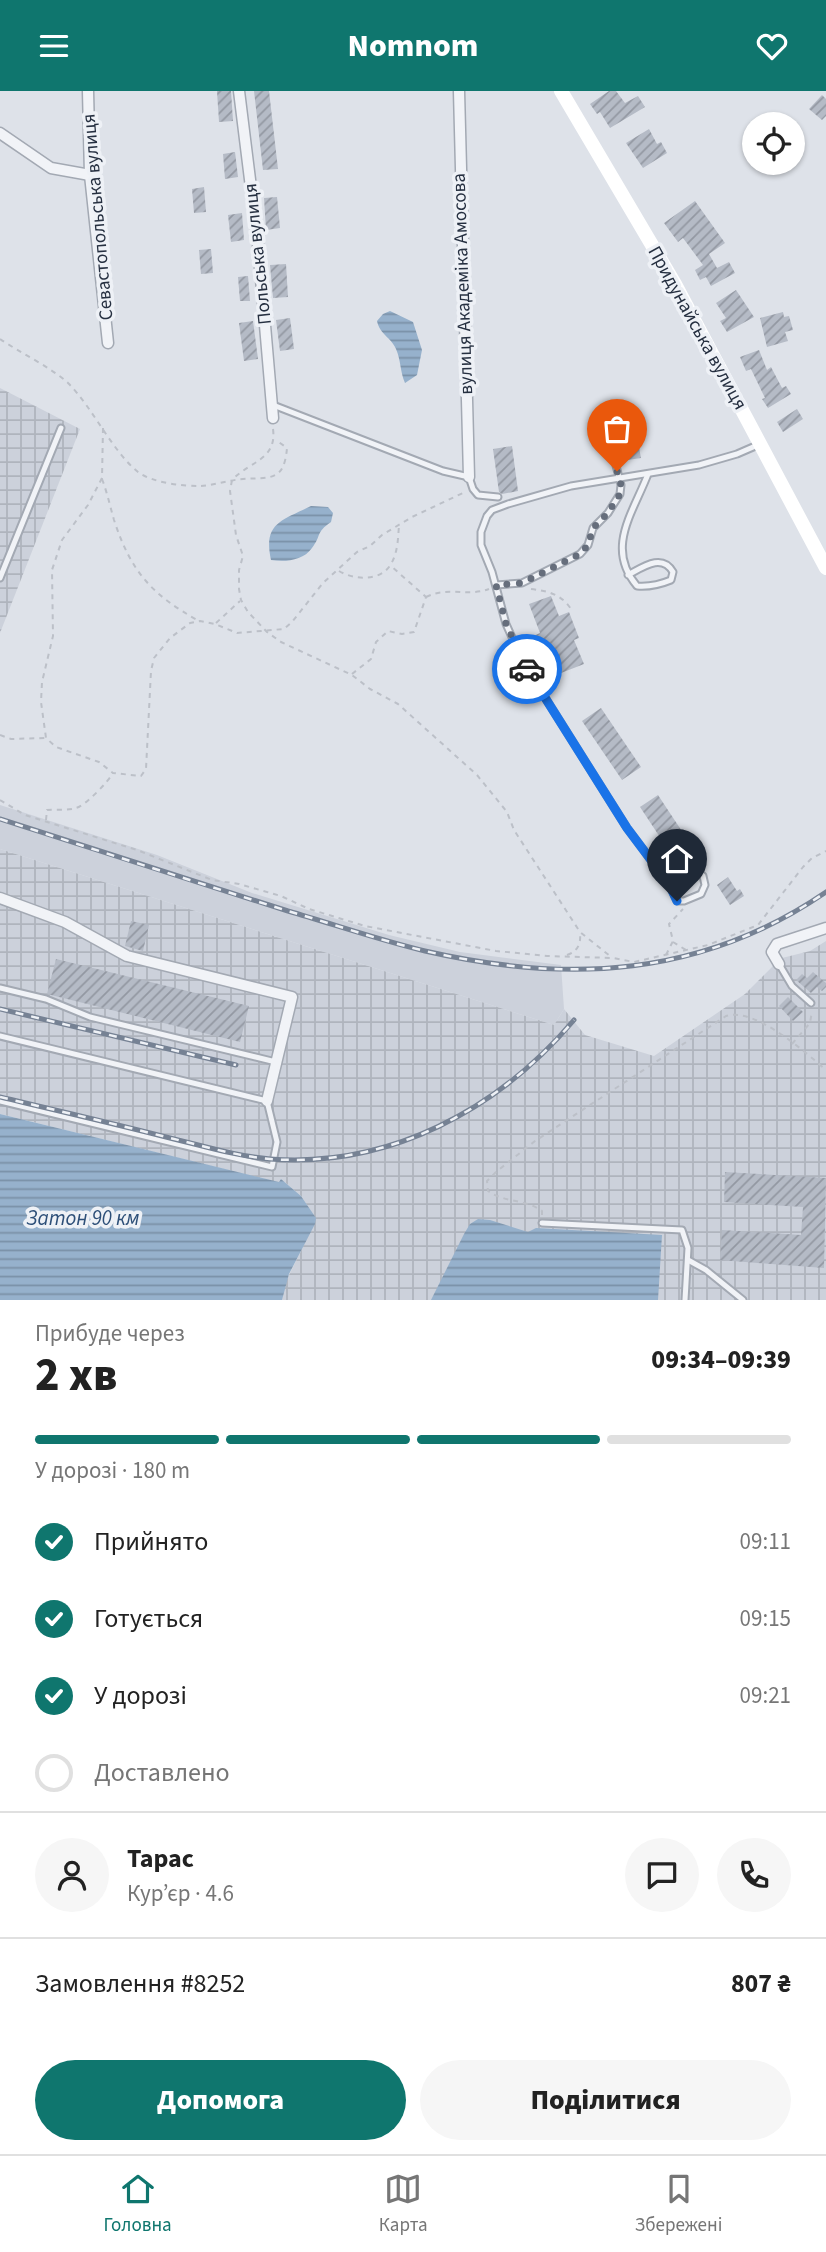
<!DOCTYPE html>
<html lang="uk">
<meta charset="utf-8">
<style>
:root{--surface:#fff;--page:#f6f6f6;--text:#222;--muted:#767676;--line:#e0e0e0;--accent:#0f766e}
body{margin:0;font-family:"Source Sans 3",sans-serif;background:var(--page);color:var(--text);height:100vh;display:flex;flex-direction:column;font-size:26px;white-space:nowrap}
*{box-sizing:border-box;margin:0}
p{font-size:23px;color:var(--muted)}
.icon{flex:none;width:38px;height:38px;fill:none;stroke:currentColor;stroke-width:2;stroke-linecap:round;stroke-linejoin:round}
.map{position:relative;height:1209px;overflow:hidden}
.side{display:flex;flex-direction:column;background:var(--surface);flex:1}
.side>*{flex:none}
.controls{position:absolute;left:742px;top:21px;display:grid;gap:14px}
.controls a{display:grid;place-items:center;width:63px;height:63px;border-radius:50%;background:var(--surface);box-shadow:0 2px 5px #0004;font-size:35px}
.pin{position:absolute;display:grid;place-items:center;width:60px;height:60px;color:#fff;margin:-72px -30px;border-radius:50% 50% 50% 0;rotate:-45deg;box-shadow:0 0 7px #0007}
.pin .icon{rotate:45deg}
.courier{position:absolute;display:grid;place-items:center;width:70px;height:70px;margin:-35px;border:5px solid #1a73e8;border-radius:50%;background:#fff;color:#222;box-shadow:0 2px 9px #0007}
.headline em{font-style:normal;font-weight:800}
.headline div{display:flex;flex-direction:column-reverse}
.headline{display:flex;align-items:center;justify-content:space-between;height:119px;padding:0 35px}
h1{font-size:46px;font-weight:800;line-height:52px}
.bar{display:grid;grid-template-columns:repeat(4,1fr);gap:10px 7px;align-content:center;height:84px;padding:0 35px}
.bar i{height:9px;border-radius:5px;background:var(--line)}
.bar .active{background:var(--accent)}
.bar p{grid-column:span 4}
.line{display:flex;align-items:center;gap:18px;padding:0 35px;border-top:2px solid var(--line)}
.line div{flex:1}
.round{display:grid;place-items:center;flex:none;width:74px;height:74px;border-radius:37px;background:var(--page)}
ol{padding:0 35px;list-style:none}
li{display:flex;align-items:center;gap:21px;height:77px}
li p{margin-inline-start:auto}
li .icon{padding:7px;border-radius:50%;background:var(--accent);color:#fff;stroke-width:4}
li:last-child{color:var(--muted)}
li i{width:38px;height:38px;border:4px solid var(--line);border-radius:50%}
.button{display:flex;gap:14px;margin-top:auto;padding:14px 35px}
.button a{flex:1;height:80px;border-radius:42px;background:var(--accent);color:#fff;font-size:28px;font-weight:800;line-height:80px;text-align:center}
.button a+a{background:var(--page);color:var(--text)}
header{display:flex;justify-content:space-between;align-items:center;height:91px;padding:0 35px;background:var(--accent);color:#fff;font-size:32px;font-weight:800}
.dock{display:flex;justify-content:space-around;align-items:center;height:98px;border-top:2px solid var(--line);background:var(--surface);font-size:19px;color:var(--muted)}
.dock a{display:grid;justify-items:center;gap:4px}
.dock .active{color:var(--accent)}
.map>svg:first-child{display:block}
</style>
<header><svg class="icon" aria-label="menu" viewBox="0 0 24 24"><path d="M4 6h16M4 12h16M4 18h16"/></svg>Nomnom<svg class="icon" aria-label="heart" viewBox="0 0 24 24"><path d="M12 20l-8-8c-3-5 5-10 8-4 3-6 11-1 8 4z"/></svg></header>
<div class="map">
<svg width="826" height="1209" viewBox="0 0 826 1209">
<defs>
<pattern id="industrial-grid" width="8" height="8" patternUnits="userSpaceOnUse" patternTransform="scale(1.75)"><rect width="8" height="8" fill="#ccd1db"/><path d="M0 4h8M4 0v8" fill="none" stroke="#afb4bd"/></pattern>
<pattern id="water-rules" width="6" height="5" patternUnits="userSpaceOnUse" patternTransform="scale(1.75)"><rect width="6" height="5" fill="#96b1cc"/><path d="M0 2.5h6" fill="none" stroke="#7a90a7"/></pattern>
<pattern id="building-hatch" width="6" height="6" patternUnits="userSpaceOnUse" patternTransform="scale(1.75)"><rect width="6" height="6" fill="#b5bbc6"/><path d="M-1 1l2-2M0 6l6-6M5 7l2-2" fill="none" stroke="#9398a2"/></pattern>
</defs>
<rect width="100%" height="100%" fill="#dee2e9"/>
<polygon fill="#ccd1db" points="0,714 157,764 252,802 389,844 460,861 561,874 564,918 554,934 0,758"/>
<g fill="url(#industrial-grid)">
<polygon points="0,297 80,338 0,542"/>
<polygon points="0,758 554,934 564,918 585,944 654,965 745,903 772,876 781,871 782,867 810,860 826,850 826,1209 282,1209 285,1192 303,1156 311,1120 301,1105 281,1088 280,1092 0,1023"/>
</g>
<g fill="url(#water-rules)">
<path d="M390,220l23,11 9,28 -5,25 -12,8c-5,-11 -4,-23 -9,-34 -5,-12 -16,-14 -19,-28l6,-7z"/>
<path d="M311,415l17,1 5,6 -2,9c-16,11 -9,13 -19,26 -9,13 -27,14 -41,12 -8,-37 10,-39 40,-54z"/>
<polygon points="0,1023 279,1091 281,1088 301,1105 316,1127 315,1133 289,1183 282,1209 0,1209"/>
<polygon points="478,1128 490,1129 528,1141 536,1137 662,1144 658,1209 431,1209 464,1143 470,1133"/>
</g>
<g fill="url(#building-hatch)">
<polygon points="217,0 231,0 233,30 219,31"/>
<polygon points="254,0 269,0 278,78 263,79"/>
<polygon points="609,0 616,0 625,12 638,5 645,16 610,37 600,21 597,23 590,13"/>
<polygon points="822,4 826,8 826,25 822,29 809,18"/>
<polygon points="649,38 657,53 661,51 667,62 643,77 626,52"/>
<polygon points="235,61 238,86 225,88 223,63"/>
<polygon points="204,96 206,121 194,122 192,98"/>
<polygon points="277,106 280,137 266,139 264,107"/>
<polygon points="695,110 725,152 709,163 717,177 729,171 735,182 711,195 706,186 700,189 695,179 703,174 683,147 678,151 664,132"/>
<polygon points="242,122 244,149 231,151 228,124"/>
<polygon points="211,158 213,182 201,183 199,159"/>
<polygon points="286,173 288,206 273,207 270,174"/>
<polygon points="248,185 250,210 240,210 238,186"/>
<polygon points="736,199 754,226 727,241 720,230 726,227 716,212"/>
<polygon points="783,221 784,226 789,225 793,239 785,241 788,250 767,256 760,227"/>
<polygon points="290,227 294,258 280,260 276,229"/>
<polygon points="253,230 258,268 244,270 239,232"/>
<polygon points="759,259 767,279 771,276 782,297 786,295 791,303 768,317 762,308 765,307 751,278 746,280 740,266"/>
<polygon points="797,318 803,328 783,341 777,331"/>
<polygon points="633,323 641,367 621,370 614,326"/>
<polygon points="512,355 518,400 502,403 499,401 493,358"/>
<polygon points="551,505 559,525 569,521 579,547 574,549 584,573 556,584 545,555 538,558 533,545 540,542 529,513"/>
<polygon points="601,617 641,676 622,689 582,630"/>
<polygon points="658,704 697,763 679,775 640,716"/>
<polygon points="728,786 737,800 740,798 744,805 730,814 717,794"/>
<polygon points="131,830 149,834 143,860 125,855"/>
<polygon points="56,868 249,915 240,951 47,903"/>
<polygon points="813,881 826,892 826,896 822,900 817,896 811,902 796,889 802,883 807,887"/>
<polygon points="788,906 803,921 793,930 779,915"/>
<polygon points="725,1081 826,1087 824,1177 720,1169 722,1139 801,1144 803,1116 724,1111"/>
</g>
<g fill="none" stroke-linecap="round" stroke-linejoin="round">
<g stroke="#a3a9b3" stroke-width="9">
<g id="service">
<polyline points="273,314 443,380 469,386 473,398 478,404 498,406"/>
<path d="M628,484c15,-8 34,-22 45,-3l-2,8c-12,5 -21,7 -34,6 -32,-38 -4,-73 11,-112"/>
<polyline points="0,487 61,337"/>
<polyline points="496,494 522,492 580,463 588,454 593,437 608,422 620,403 621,394 605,332"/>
<polyline points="669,793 696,779 703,785 705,794 701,803 684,810 677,810 669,793 627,737 524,573 506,533 492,481 481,454 481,441 487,425 492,419 508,413 571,395 699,374 737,363 760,353"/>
<polyline points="779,873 792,895 811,912"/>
<polyline points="0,897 46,908 90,926 276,971"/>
<polyline points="0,945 267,1010 277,1051 272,1076 0,1010"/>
<polyline points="542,1132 682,1139 688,1157 685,1209"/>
<polyline points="688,1169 706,1179 743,1209"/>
</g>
</g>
<g stroke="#a3a9b3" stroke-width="13">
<g id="minor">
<polyline points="88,0 90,84 108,252"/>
<polyline points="239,0 258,153 273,327"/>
<polyline points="459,0 469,386"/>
<polyline points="0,42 51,77 90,84"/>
<polyline points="0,807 65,831 127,865 292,906 267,1010"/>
<polyline points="779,873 772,861 777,853 826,837"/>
</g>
</g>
<g stroke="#bcc0c8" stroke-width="2" stroke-dasharray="5 5" stroke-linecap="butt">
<path d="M0,248c19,13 52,29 68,44 25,25 44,68 70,89 15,11 44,14 63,14 14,-1 28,-6 42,-7 28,-2 41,3 44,-31l-11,-8"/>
<polyline points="103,337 102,387 88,414 62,449 52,479 53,545 42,591 41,611 46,647 56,656 99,671 113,682 141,685 146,678 151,580 154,567 170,547 190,532 200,530 215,533 237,542 284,538 292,531 323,492 357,461 370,455 382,444 412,426 465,401"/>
<path d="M273,338c4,31 -23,32 -41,51l-2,11 6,44 7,21 -4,14v19l2,11 7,12 19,20 14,10 71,33 18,14 28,15 79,71 30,37 7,18 66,102 30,24"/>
<path d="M102,388c5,13 8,27 12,41 17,52 38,75 85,101"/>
<path d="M339,480c15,9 42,11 52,-7 7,-12 7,-26 8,-39"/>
<path d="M531,498c17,2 30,5 40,20"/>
<path d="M426,506c23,-11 41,0 63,-8"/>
<polyline points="216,532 240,510"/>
<polyline points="352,583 371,568 376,551 388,540 402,543 414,541 426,506 391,475"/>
<polyline points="0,644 11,648 45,647"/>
<polyline points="0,709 25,724 137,759 212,789 239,793 281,805 309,818 365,835 496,860 547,865 613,867 634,871 708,854 758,834 803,776 812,767 826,760"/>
<path d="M46,729l1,-10c9,-1 20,1 29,-2 9,-2 32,-26 37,-35"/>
<polyline points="673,851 686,859"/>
<path d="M567,864c11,-4 14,-11 13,-22"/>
<polyline points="666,864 673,850 669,833 683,818"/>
<polyline points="792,953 810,932 812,920"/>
<path d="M542,1124v-4c-16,-12 -37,-8 -54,-20l-1,-10 9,-9 39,-31 191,-125c29,-9 79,36 100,54"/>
</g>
<use href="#service" stroke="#f1f3f7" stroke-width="5"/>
<use href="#minor" stroke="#f1f3f7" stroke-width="10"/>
<polyline stroke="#fff" stroke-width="14" points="561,0 675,193 826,477"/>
<g stroke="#768294" stroke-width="5">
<g id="rail">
<path d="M0,728c96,31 192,62 288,92 45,13 91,29 137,40 144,33 277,26 401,-59"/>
<polyline points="0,918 236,974"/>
<path d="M0,1006c55,13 111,26 166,40 34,8 69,19 104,22 119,9 228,-49 304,-139"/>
</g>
</g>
<use href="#rail" stroke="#eef1f6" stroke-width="2.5" stroke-dasharray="8" stroke-linecap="butt"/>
</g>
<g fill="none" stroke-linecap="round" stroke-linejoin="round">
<polyline stroke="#666e7c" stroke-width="7" stroke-dasharray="0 12.6" points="527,578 506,533 496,494 522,492 580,463 588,454 593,437 608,422 620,403 621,394 617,380"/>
<polyline stroke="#1a73e8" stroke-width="9" points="527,578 627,737 669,793 677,810"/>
</g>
<g text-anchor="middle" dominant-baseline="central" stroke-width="7" stroke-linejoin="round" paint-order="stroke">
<g font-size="19" fill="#263041" stroke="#eef1f6">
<text transform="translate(98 126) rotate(-95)">Севастопольська вулиця</text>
<text transform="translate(258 163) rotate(-96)">Польська вулиця</text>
<text transform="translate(463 193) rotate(-92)">вулиця Академіка Амосова</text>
<text transform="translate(697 237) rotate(61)">Придунайська вулиця</text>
</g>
<g font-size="21" font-style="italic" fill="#2d4f78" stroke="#eef1f6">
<text x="83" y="1127">Затон 90 км</text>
</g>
</g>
</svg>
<div class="controls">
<a><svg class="icon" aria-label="locate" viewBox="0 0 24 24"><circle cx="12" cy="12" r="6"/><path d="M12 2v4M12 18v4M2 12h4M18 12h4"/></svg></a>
</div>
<div class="pin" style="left:617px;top:380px;background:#ea580c"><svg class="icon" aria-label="bag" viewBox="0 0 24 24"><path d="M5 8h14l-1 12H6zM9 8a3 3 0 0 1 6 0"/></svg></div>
<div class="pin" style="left:677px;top:810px;background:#1f2937"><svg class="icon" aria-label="home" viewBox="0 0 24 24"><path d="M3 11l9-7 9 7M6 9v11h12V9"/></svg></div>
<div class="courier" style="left:527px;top:578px"><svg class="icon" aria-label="car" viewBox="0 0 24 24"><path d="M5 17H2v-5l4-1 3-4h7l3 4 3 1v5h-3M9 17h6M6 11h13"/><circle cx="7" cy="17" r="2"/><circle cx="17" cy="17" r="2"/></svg></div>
</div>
<section class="side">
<div class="headline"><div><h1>2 хв</h1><p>Прибуде через</p></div><em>09:34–09:39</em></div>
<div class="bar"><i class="active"></i><i class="active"></i><i class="active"></i><i></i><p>У дорозі · 180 m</p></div>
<ol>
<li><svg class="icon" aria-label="check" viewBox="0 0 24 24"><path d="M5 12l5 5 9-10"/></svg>Прийнято<p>09:11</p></li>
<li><svg class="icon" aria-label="check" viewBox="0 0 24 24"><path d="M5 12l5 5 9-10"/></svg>Готується<p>09:15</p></li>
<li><svg class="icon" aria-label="check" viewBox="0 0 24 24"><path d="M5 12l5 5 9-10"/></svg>У дорозі<p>09:21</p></li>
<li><i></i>Доставлено</li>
</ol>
<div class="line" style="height:126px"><a class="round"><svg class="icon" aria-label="person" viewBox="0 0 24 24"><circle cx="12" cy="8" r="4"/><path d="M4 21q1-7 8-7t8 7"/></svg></a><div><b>Тарас</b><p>Кур’єр · 4.6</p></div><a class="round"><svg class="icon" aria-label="chat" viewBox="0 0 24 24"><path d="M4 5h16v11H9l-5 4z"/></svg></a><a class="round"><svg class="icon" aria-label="phone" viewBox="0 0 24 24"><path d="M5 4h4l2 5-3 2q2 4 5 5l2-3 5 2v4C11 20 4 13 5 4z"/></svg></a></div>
<div class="line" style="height:91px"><div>Замовлення #8252</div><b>807 ₴</b></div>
<div class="button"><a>Допомога</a><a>Поділитися</a></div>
</section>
<nav class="dock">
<a class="active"><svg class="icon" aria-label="home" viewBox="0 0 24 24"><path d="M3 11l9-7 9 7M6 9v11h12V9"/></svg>Головна</a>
<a><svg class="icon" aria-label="map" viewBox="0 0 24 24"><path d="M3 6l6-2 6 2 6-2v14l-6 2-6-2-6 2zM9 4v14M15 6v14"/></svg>Карта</a>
<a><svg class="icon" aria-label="saved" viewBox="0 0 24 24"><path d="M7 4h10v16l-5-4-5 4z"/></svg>Збережені</a>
</nav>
